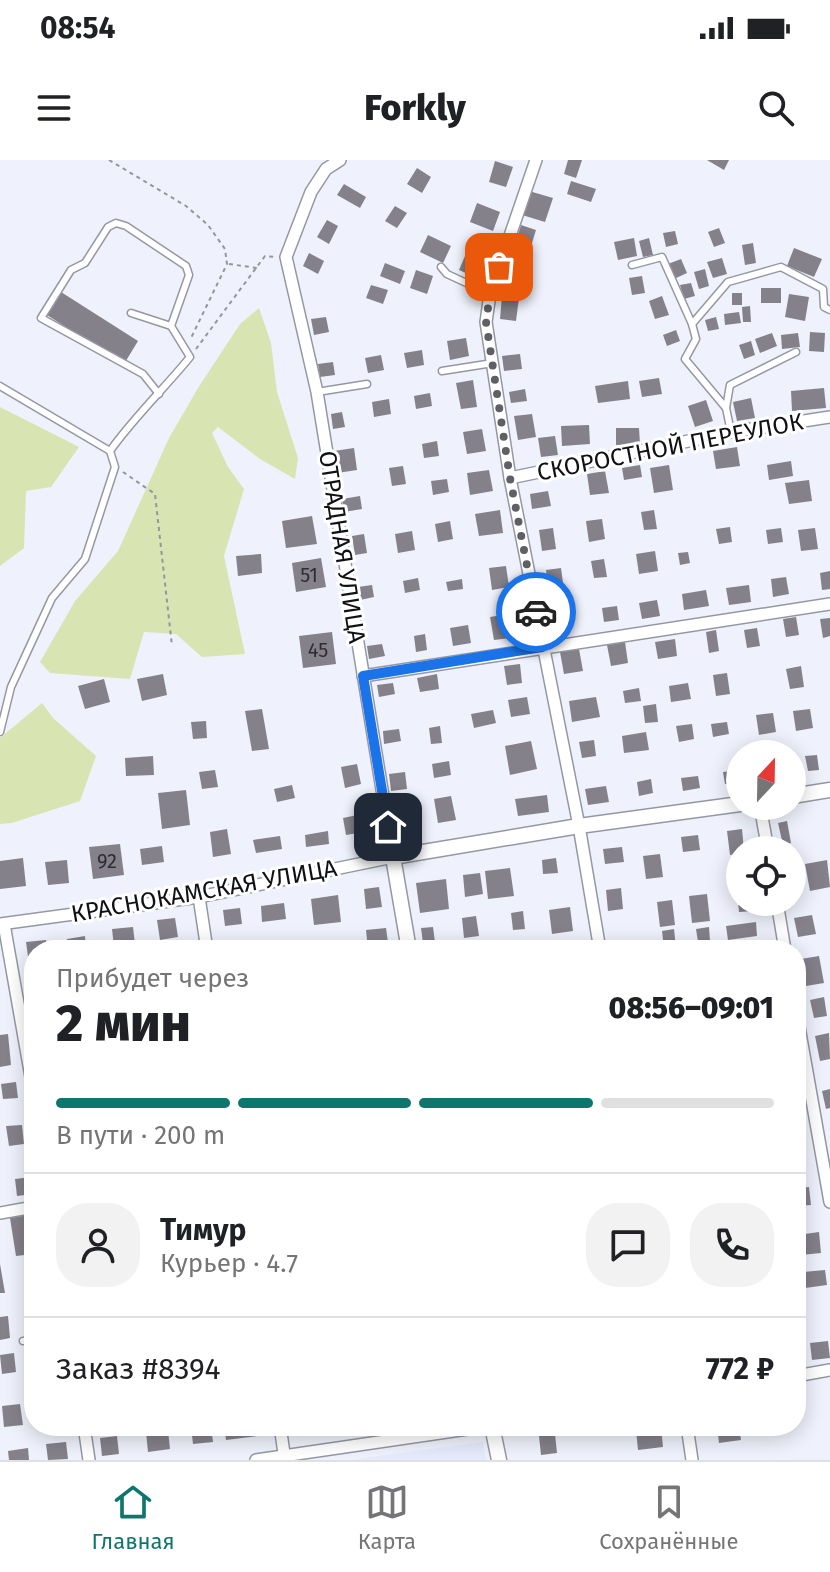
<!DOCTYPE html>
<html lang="ru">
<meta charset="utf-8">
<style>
:root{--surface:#fff;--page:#f2f2f2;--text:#202124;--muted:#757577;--line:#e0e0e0;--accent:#0f766e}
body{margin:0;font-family:"Fira Sans",sans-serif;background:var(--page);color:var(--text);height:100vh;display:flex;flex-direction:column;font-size:30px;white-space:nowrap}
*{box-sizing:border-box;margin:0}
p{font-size:26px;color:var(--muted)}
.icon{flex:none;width:44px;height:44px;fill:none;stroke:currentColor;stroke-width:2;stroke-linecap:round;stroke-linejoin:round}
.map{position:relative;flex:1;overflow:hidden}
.drawer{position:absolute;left:24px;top:780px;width:782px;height:496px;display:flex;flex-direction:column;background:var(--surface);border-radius:32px;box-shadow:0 4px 20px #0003}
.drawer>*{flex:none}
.needle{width:52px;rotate:22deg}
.tools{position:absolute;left:726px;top:580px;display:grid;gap:16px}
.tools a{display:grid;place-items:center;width:80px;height:80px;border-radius:50%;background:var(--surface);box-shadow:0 4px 20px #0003;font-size:40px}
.pin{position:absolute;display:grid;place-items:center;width:68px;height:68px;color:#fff;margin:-34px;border-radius:16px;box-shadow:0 4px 12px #0006}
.courier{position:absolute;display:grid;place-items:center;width:80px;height:80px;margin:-40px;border:6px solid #1a73e8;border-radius:50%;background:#fff;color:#222;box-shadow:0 2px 10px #0007}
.overview em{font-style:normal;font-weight:800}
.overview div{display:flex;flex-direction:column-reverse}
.overview{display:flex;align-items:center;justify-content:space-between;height:136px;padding:0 32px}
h1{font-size:52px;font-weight:800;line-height:60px}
.bar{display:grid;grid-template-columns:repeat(4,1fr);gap:12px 8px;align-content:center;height:96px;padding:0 32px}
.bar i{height:10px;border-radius:6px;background:var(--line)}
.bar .selected{background:var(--accent)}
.bar p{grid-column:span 4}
.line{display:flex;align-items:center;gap:20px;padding:0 32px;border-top:2px solid var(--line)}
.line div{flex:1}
.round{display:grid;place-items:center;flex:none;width:84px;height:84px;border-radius:32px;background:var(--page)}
.status{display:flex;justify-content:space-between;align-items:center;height:56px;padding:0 40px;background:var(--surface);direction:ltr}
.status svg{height:22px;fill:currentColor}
header{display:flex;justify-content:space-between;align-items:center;height:104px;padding:0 32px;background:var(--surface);font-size:36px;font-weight:800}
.tab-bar{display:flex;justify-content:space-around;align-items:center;height:112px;border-top:2px solid var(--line);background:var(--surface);font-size:22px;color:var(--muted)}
.tab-bar a{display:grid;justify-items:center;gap:4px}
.tab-bar .selected{color:var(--accent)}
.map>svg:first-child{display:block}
</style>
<div class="status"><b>08:54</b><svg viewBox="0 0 49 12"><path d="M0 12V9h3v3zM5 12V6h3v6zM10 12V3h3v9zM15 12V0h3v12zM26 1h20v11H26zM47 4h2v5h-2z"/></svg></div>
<header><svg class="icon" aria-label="menu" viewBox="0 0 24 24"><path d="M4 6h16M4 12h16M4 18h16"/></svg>Forkly<svg class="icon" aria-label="search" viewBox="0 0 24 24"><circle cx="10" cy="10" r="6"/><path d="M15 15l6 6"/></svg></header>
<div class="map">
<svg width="830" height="1300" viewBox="0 0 830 1300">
<rect width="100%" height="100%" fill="#eff2fc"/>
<polygon fill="#e5eafc" points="483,1282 486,1300 350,1300"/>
<g fill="#d9e4b3">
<polygon points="259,148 271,183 277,232 298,298 295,319 260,299 218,267 212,273 228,307 244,329 224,396 245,494 202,497 176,474 144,472 130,519 50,513 40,502 75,441 118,391 169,278 198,228 240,164"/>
<polygon points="0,247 79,287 51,327 26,331 24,388 0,406"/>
<polygon points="42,543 53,558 96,596 80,641 12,663 0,664 0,578"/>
</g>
<g fill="#85818a">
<polygon points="568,0 582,0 576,18 564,14"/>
<polygon points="707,0 729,0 724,10"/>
<polygon points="495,1 513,7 506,27 489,22"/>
<polygon points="417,8 431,17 422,33 407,24"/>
<polygon points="571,21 596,29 591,42 567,34"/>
<polygon points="344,24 366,37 360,48 337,35"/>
<polygon points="529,31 553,38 545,62 522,55"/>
<polygon points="477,43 500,52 493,71 470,62"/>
<polygon points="395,46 407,53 397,68 385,61"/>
<polygon points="327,60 338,66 329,84 317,77"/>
<polygon points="521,65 536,70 528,96 513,92"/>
<polygon points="719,68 725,83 714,87 708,72"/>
<polygon points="675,71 678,84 666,87 663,73"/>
<polygon points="428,75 451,86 443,103 420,92"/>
<polygon points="634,78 637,96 618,100 614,82"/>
<polygon points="649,78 653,95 643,97 639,81"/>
<polygon points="753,83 756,103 745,105 742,85"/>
<polygon points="794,88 822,99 814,117 787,106"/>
<polygon points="309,93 324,101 318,114 303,106"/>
<polygon points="465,96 483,104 477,118 459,110"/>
<polygon points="722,98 727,114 713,118 707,102"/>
<polygon points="681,99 687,113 674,119 668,104"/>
<polygon points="385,103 405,111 400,124 380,116"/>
<polygon points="510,103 524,108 519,123 505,118"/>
<polygon points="705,109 709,126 699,129 694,112"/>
<polygon points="416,110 433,116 427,134 410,128"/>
<polygon points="642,116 645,133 632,135 629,118"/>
<polygon points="691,123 695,136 684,139 680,125"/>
<polygon points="371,125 388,130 383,144 366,138"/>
<rect x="761" y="128" width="20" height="15"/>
<polygon points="61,132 138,181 124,204 47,155"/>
<rect x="732" y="133" width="10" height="12"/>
<polygon points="789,134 809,137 805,161 785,157"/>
<polygon points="502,136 519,138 516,161 500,159"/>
<polygon points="662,136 669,155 655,159 649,141"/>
<polygon points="750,146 751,162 743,162 742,147"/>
<polygon points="739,152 741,163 725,165 724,154"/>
<polygon points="326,157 329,172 314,175 311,159"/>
<polygon points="716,157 719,169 708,171 705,160"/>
<polygon points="676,170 680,181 667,186 663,175"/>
<polygon points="810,172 825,173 824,192 809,191"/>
<polygon points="772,173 777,186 760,193 755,179"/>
<polygon points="798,173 800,187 782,189 781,175"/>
<polygon points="466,178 469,196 450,200 447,181"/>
<polygon points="751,181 755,195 744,199 739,185"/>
<polygon points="422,190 424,205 407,208 404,193"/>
<polygon points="520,194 522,209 504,211 502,196"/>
<polygon points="381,195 384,210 368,213 365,198"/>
<polygon points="333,202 335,215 320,217 318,204"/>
<polygon points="659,218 662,234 642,237 639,221"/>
<polygon points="473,220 477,247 461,249 456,223"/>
<polygon points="628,221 630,239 598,243 595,226"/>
<polygon points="824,228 826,248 792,251 791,231"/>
<polygon points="525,229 527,241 511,243 509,232"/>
<polygon points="430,233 432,246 416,249 414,236"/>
<polygon points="751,238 755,258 737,261 733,242"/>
<polygon points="389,239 391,254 374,257 372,242"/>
<polygon points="706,240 713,261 695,267 688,246"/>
<polygon points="342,252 345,267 333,269 331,254"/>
<polygon points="532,254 536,277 518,280 514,256"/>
<polygon points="589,265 590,284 562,286 561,266"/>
<polygon points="616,268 639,268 640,284 616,285"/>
<polygon points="482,269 486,291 467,294 463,272"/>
<polygon points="555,276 558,295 541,297 538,278"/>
<polygon points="437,281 439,296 424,298 422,284"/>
<polygon points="737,287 740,306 716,309 713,291"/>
<polygon points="354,288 357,310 337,313 334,291"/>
<polygon points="791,301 793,316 769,320 767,305"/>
<polygon points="640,305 642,317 624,320 622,308"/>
<polygon points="669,305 673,330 654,333 650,308"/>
<polygon points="403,306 406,324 392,326 389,308"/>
<polygon points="489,310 493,331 470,335 467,313"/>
<polygon points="605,311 609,333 590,335 587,314"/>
<polygon points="447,319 449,332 433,335 431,321"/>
<polygon points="809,320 812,341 789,344 785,323"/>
<polygon points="548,331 551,346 532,349 530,334"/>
<polygon points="360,336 362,349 344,352 342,339"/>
<polygon points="500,350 503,373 479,376 475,354"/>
<polygon points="654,350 657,369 644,370 641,352"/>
<polygon points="312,356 317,384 286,388 282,361"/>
<polygon points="602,359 605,379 589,382 586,361"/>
<polygon points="450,361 453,379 438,382 435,364"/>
<polygon points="730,367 732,382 719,384 716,369"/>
<polygon points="553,368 556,389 542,391 539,370"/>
<polygon points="781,368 783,382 768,384 766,370"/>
<polygon points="815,368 818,389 801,391 798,370"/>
<polygon points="412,371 415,390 398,393 395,374"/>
<polygon points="364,374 367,393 355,395 352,376"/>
<polygon points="655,391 658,411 639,414 636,394"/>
<polygon points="688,392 690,403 680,405 678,393"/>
<polygon points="261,394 262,413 238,416 236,396"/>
<polygon points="321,398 326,427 296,432 292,403"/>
<polygon points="604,399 607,417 594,418 591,401"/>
<polygon points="506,406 509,427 492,430 489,408"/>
<polygon points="561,408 563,423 548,426 546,410"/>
<polygon points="830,411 830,429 822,430 820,413"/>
<polygon points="786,417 789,434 773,437 771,419"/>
<polygon points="418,418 420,430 405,433 403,421"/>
<polygon points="462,419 463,429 448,431 446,422"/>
<polygon points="372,425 374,437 360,440 358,427"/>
<polygon points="749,425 751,442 729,445 726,428"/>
<polygon points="706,430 709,446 684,450 682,434"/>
<polygon points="657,440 660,456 642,459 639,443"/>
<polygon points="617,446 619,460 604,462 602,448"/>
<polygon points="569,452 571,467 555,469 553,454"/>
<polygon points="514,453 517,477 494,480 490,457"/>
<polygon points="796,457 799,475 786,477 783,459"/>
<polygon points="830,458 830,476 823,478 820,459"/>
<polygon points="468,465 471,483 453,486 450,468"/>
<polygon points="757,468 760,486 747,488 744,470"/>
<polygon points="716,470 719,491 709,493 706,472"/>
<polygon points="332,472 336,504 303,508 299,476"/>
<polygon points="425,474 427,490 416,492 414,476"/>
<polygon points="675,479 677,496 658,499 655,482"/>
<polygon points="625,482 628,503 611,506 607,485"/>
<polygon points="382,484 385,496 369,499 367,486"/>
<polygon points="579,489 583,511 564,514 560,492"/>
<polygon points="520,504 522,523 507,525 504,506"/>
<polygon points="801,506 804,527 790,529 786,509"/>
<polygon points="727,513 730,534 716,536 713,515"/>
<polygon points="163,514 167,535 142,541 137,519"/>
<polygon points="437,514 439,529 420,532 417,518"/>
<polygon points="104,519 110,542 85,549 78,526"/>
<polygon points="393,523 395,534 379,537 377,525"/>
<polygon points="688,523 691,539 671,542 669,526"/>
<polygon points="639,528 641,541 625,543 623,531"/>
<polygon points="527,537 530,554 511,557 508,540"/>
<polygon points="596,537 600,557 572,562 569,541"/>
<polygon points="656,544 658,562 645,563 643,546"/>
<polygon points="262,549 269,589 252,591 245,551"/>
<polygon points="810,549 813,568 796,571 793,551"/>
<polygon points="493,550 496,563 474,568 471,554"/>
<polygon points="773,553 776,572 759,575 756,555"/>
<polygon points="206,561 207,578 193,579 191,562"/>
<polygon points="727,562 729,574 713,577 711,564"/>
<polygon points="692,564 694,579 679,582 676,566"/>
<polygon points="440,566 442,583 431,584 429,568"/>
<polygon points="399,569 401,581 384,584 383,571"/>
<polygon points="646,572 649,590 624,593 622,576"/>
<polygon points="594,580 596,596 582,598 579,582"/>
<polygon points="531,581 537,609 510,615 505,586"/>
<polygon points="817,595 819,610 808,611 805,596"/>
<polygon points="153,596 154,615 126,616 125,598"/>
<polygon points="449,601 451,615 434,618 432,604"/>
<polygon points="357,604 361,624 345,628 341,607"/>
<polygon points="215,610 218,627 202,629 199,612"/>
<polygon points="739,610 740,622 725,624 723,612"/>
<polygon points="405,612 407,629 391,631 389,614"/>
<polygon points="698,616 700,628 683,631 681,618"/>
<polygon points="651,619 653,633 639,636 637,622"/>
<polygon points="292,625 295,638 277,642 274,629"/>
<polygon points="606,626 609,642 588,645 585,629"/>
<polygon points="186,630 190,665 162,669 158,633"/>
<polygon points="547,635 549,652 518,656 515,639"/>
<polygon points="451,636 456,660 438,663 434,639"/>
<polygon points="412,651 416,671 403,673 400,653"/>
<polygon points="367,653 370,671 346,675 343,658"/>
<polygon points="787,661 791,683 783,685 778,663"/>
<polygon points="227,669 231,694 213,697 210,672"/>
<polygon points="742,669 744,690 740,690 740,694 730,695 727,671"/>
<polygon points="328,671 329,684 306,687 305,675"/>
<polygon points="698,675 700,690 683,692 681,677"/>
<polygon points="280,676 282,689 256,693 253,680"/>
<polygon points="120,684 124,715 93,719 89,687"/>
<polygon points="162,686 164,702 142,705 140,689"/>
<polygon points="622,687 624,702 605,704 603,689"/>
<polygon points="660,694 663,717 646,719 643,696"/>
<polygon points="23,698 26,726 0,729 0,701"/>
<polygon points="556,698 558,713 543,714 542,700"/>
<polygon points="67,700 69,723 48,725 45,702"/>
<polygon points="827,700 830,727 810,731 805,704"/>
<polygon points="510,708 514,736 488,739 485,711"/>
<polygon points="480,713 483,734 465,737 463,715"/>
<polygon points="446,719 449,749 420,753 416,723"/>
<polygon points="379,727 382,747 366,749 364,729"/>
<polygon points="621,728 623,749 608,751 606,730"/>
<polygon points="707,734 710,761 692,763 689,736"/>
<polygon points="338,735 341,762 314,765 311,739"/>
<polygon points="672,740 675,765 660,767 657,742"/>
<polygon points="738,742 753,742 754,751 739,752"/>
<polygon points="284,743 286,759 262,762 261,746"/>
<polygon points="570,747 573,771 552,774 549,750"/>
<polygon points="240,748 242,764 225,766 223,750"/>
<polygon points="523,751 525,769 513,770 511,753"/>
<polygon points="812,755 816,774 798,777 794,758"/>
<polygon points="476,756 479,776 464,778 462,758"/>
<polygon points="175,758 178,777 160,780 157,760"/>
<polygon points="756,762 757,776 728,780 726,766"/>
<polygon points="133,767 135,784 114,787 112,769"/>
<polygon points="433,767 435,782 423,783 421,768"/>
<polygon points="709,767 710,781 698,782 696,769"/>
<polygon points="386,768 389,790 368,790 366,770"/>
<polygon points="674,769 676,787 664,788 662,771"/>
<polygon points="85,776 86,790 68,790 67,779"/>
<polygon points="46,780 48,790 34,790 34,818 31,818 26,782"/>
<polygon points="327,782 328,790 314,790 314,783"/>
<polygon points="819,796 824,823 806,826 801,799"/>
<polygon points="824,837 827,856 814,858 810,840"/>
<polygon points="829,873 830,899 820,901 815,876"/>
<polygon points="8,874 11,905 0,907 0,875"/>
<polygon points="16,922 18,938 3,939 1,924"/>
<polygon points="830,929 830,948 826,949 822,931"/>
<polygon points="22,965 24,984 9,986 6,966"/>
<polygon points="796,977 799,977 803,1008 796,1008"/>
<polygon points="31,1017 33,1034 17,1036 15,1019"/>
<polygon points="809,1027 811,1045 796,1046 796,1028"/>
<polygon points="34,1054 34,1079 31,1079 33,1094 16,1096 10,1058"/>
<polygon points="819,1072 821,1093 801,1095 798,1075"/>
<polygon points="0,1104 5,1133 0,1133"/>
<polygon points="825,1110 827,1125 805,1128 803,1112"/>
<polygon points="8,1156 10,1178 0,1180 0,1157"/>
<polygon points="803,1178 806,1203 796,1204 796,1179"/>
<polygon points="828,1181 830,1198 812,1200 810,1183"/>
<polygon points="14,1193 16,1212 2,1214 0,1195"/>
<polygon points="20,1244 23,1265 4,1267 2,1246"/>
<polygon points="211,1266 213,1282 193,1284 191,1267"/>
<polygon points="224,1266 256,1266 257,1276 226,1280"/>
<polygon points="661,1266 663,1287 638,1290 636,1270"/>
<polygon points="717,1266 739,1266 741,1280 719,1283"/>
<polygon points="168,1270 170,1289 148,1292 146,1272"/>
<polygon points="555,1274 557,1293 541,1295 539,1276"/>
<polygon points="117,1276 119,1294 102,1296 100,1278"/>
<polygon points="66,1282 68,1299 48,1300 46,1284"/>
<polygon points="28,1288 29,1300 9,1300 8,1291"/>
</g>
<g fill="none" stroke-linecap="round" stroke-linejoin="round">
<g stroke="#9598a2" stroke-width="9">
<g id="service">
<polyline points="632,105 662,97 692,164 696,179 685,199 726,248"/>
<polyline points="441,107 447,114 490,134"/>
<polyline points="692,164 728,122 781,107 823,129 824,147 830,150"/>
<polyline points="442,211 493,203"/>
<polyline points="0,226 110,291"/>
<polyline points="317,232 367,224"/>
<polyline points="159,234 143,214 41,158 71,110 85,103 108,67 116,63 126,66 186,106 189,115 171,166"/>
<polyline points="731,272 726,248 730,225 796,192"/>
<path d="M0,572l11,-45 41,-89 33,-39 30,-92 -5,-16c24,-34 54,-62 80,-94l-19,-31 -40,-13"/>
<polyline points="23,1181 34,1180"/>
</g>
</g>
<g stroke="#9598a2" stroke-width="14">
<g id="minor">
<polyline points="536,0 490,134 486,162 510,318 579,666 600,790"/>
<polyline points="510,318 732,272 830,257"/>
<polyline points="363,516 830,444"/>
<polyline points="760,646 768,690"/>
<polyline points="199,737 207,790"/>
<polyline points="777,742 785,790"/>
<polyline points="0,764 199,737 393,697 317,232 286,97 311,32 326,9 340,0"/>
<polyline points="4,764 34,934"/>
<polyline points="796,850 830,1042"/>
<polyline points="0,1053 34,1047"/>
<polyline points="796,1216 830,1210"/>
<polyline points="84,1266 89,1300"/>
<polyline points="280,1266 285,1300"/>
<polyline points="687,1266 692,1300"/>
<polyline points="256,1300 488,1266"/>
</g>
</g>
<g stroke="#9598a2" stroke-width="17">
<g id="tertiary">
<polyline points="792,636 830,630"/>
<polyline points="409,790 393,697 579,666 740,644"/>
<polyline points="492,1266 499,1300"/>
</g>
</g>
<g stroke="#94969d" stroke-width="2" stroke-dasharray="4 4" stroke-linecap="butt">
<polyline points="109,0 186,46 208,65 225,89 227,104 191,178"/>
<polyline points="229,104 257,108"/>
<polyline points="196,189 265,96 275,97"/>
<polyline points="123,312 155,334 172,486"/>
</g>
<use href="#service" stroke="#fff" stroke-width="6"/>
<use href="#minor" stroke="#fff" stroke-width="11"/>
<use href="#tertiary" stroke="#fff" stroke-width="14"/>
</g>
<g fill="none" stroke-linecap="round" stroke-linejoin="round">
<polyline stroke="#5e6065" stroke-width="8" stroke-dasharray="0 14.4" points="499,107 490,134 486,162 510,318 536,452"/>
<polyline stroke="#1a73e8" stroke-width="10" points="388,667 363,516 542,487 536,452"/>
</g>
<g text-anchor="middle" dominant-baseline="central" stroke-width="6" stroke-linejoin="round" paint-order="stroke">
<g font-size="20" fill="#2d2d32">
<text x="309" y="415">51</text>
<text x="318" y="490">45</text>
<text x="107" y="701">92</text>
</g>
<g font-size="24" fill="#101114" stroke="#fff">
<text transform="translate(670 287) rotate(-11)">СКОРОСТНОЙ ПЕРЕУЛОК</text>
<text transform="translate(342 387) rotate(81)">ОТРАДНАЯ УЛИЦА</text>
<text transform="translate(204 731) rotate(-10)">КРАСНОКАМСКАЯ УЛИЦА</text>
</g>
</g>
</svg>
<div class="tools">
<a><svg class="needle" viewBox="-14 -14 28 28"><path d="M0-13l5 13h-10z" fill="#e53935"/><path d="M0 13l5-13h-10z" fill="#757577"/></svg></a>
<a><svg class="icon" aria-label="locate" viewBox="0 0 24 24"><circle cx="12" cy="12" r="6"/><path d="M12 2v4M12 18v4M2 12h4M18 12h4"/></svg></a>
</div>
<div class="pin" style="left:499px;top:107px;background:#ea580c"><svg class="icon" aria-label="bag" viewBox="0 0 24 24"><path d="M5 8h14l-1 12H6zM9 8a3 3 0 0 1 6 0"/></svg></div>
<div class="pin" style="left:388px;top:667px;background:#1f2937"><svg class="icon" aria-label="home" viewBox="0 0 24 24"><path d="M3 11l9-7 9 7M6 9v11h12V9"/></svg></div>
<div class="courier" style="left:536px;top:452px"><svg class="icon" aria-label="car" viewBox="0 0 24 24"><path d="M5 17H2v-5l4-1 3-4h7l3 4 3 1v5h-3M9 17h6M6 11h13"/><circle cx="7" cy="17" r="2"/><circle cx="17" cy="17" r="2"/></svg></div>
<section class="drawer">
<div class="overview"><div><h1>2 мин</h1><p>Прибудет через</p></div><em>08:56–09:01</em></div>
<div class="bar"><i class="selected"></i><i class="selected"></i><i class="selected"></i><i></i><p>В пути · 200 m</p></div>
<div class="line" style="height:144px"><a class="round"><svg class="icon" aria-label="person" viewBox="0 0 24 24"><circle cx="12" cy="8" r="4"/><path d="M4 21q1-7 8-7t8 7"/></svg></a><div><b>Тимур</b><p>Курьер · 4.7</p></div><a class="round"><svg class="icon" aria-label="chat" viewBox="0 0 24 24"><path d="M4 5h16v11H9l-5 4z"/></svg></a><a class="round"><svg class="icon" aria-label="phone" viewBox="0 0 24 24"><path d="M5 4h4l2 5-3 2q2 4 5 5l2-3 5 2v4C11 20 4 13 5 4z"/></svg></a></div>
<div class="line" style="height:104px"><div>Заказ #8394</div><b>772 ₽</b></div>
</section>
</div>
<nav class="tab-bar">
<a class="selected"><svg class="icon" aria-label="home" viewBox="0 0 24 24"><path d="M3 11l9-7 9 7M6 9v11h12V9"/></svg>Главная</a>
<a><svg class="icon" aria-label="map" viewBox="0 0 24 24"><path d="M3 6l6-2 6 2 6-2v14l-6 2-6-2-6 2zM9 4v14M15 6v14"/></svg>Карта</a>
<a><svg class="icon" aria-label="saved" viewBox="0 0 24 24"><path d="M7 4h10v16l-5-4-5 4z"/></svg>Сохранённые</a>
</nav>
